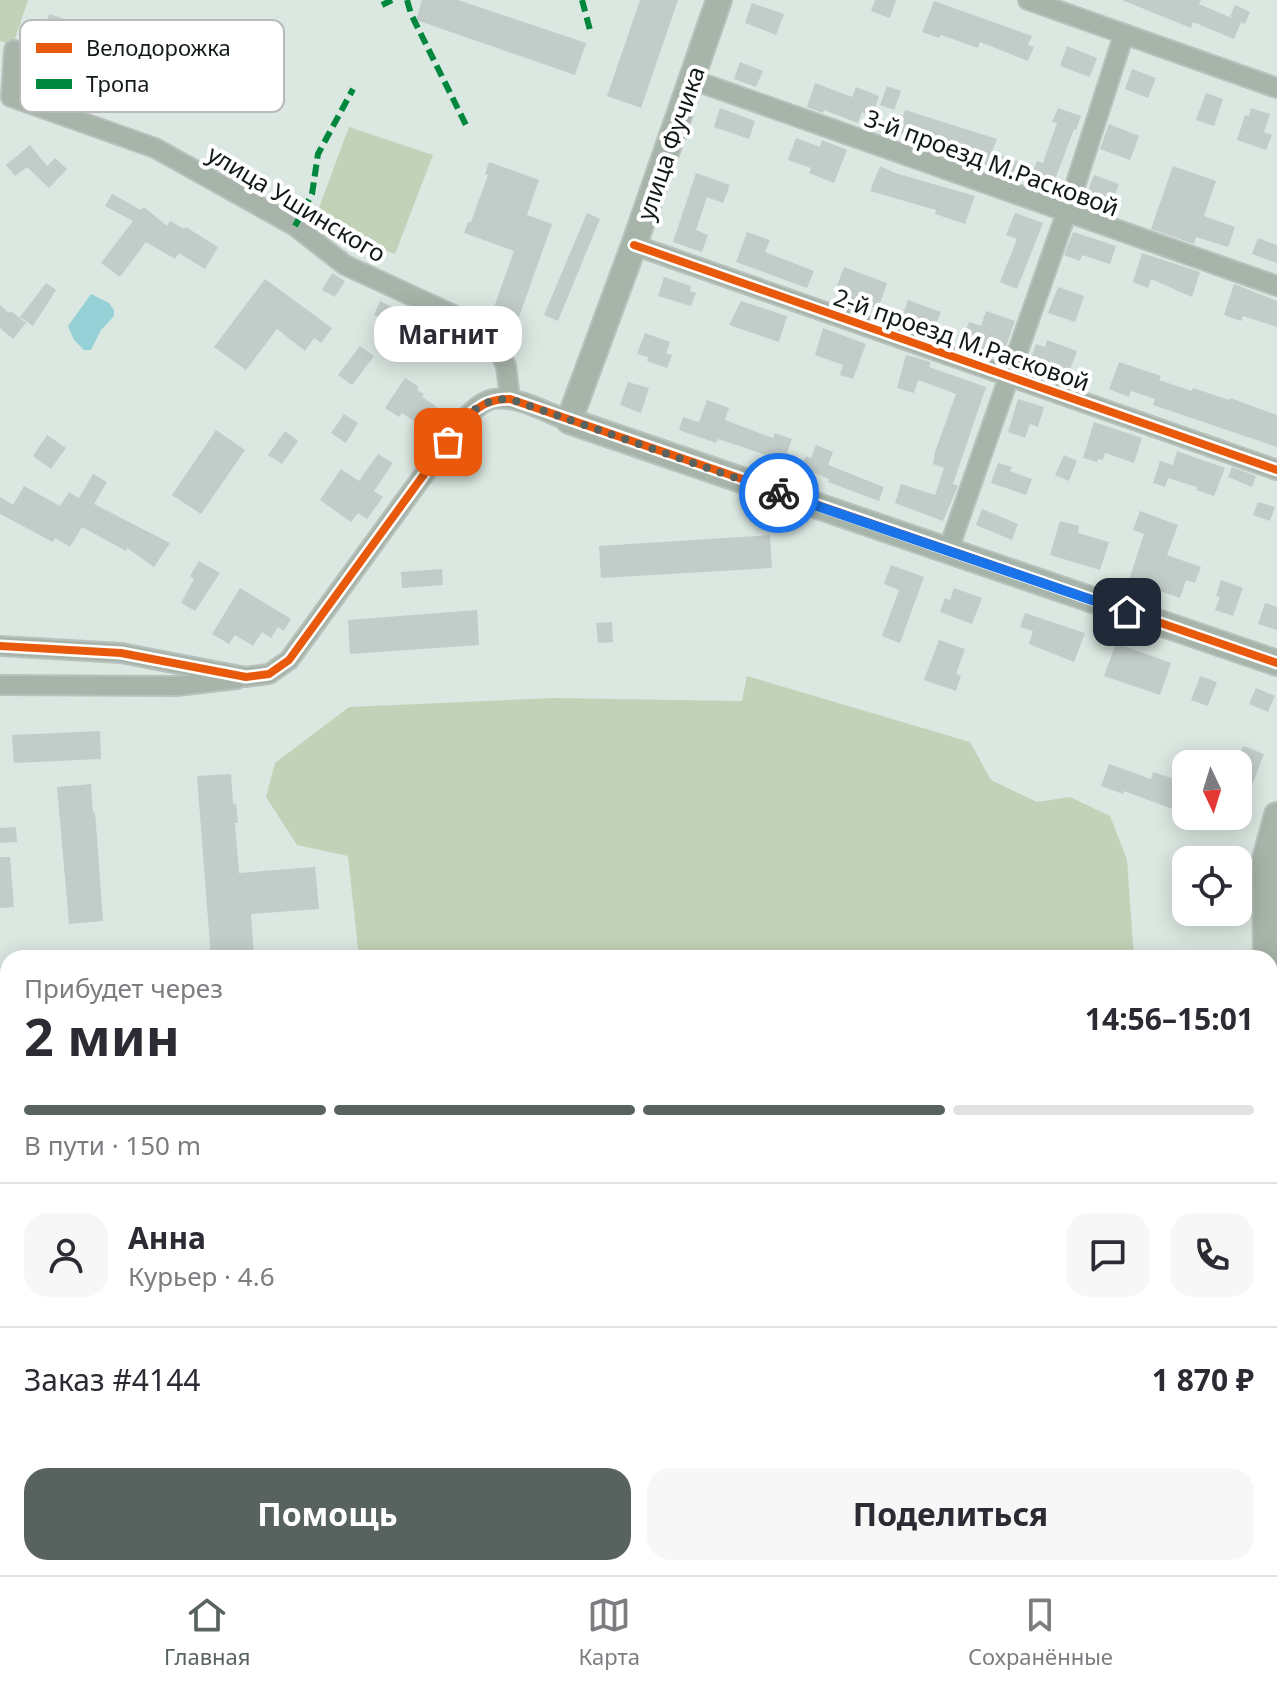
<!DOCTYPE html>
<html lang="ru">
<meta charset="utf-8">
<style>
:root{--surface:#fff;--page:#f7f7f7;--text:#2b2b33;--muted:#7c7c81;--line:#e1e1e2;--accent:#58625e}
body{margin:0;font-family:"Noto Sans",sans-serif;background:var(--page);color:var(--text);height:100vh;display:flex;flex-direction:column;font-size:30px;white-space:nowrap}
*{box-sizing:border-box;margin:0}
p{font-size:26px;color:var(--muted)}
.icon{flex:none;width:44px;height:44px;fill:none;stroke:currentColor;stroke-width:2;stroke-linecap:round;stroke-linejoin:round}
.map{position:relative;flex:1;overflow:hidden}
.details{position:absolute;left:0px;top:950px;width:1278px;height:626px;display:flex;flex-direction:column;background:var(--surface);border-radius:24px 24px 0 0;box-shadow:0 4px 20px #0003}
.details>*{flex:none}
.needle{width:52px;rotate:176deg}
.tools{position:absolute;left:1172px;top:750px;display:grid;gap:16px}
.tools a{display:grid;place-items:center;width:80px;height:80px;border-radius:16px;background:var(--surface);box-shadow:0 4px 20px #0003;font-size:40px}
.pin{position:absolute;display:grid;place-items:center;width:68px;height:68px;color:#fff;margin:-34px;border-radius:16px;box-shadow:0 4px 12px #0006}
.courier{position:absolute;display:grid;place-items:center;width:80px;height:80px;margin:-40px;border:6px solid #1a73e8;border-radius:50%;background:#fff;color:#222;box-shadow:0 2px 10px #0007}
.bubble{position:absolute;height:56px;border-radius:24px;background:var(--surface);box-shadow:0 4px 20px #0003;font-size:26px;font-weight:700;line-height:56px;text-align:center}
.overview em{font-style:normal;font-weight:700}
.overview div{display:flex;flex-direction:column-reverse}
.overview{display:flex;align-items:center;justify-content:space-between;height:136px;padding:0 24px}
h1{font-size:52px;font-weight:700;line-height:60px}
.bar{display:grid;grid-template-columns:repeat(4,1fr);gap:12px 8px;align-content:center;height:96px;padding:0 24px}
.bar i{height:10px;border-radius:6px;background:var(--line)}
.bar .current{background:var(--accent)}
.bar p{grid-column:span 4}
.line{display:flex;align-items:center;gap:20px;padding:0 24px;border-top:2px solid var(--line)}
.line div{flex:1}
.round{display:grid;place-items:center;flex:none;width:84px;height:84px;border-radius:24px;background:var(--page)}
.action{display:flex;gap:16px;margin-top:auto;padding:16px 24px}
.action a{flex:1;height:92px;border-radius:24px;background:var(--accent);color:#fff;font-size:32px;font-weight:700;line-height:92px;text-align:center}
.action a+a{background:var(--page);color:var(--text)}
.dock{display:flex;justify-content:space-around;align-items:center;height:112px;border-top:2px solid var(--line);background:var(--surface);font-size:22px;color:var(--muted)}
.dock a{display:grid;justify-items:center;gap:4px}
.dock .current{color:var(--accent)}
.map>svg:first-child{display:block}
</style>
<div class="map">
<svg width="1277" height="1575" viewBox="0 0 1277 1575">
<rect width="100%" height="100%" fill="#dbe7e1"/>
<g fill="#c2d2b8">
<polygon points="0,0 28,0 13,45 0,41"/>
<polygon points="349,127 433,155 395,254 313,224"/>
<polygon points="747,676 970,742 991,780 1037,802 1070,797 1110,816 1127,860 1134,958 359,958 348,856 297,845 266,797 275,763 349,707 553,698 742,701"/>
</g>
<polygon fill="#95d1d6" points="91,294 109,303 114,310 114,316 101,330 91,350 84,350 74,340 68,326"/>
<g fill="#c2cdc9">
<polygon points="422,0 458,0 586,43 575,75 416,20"/>
<polygon points="640,0 678,0 641,108 607,96"/>
<polygon points="875,0 896,0 890,18 871,11"/>
<polygon points="1122,0 1201,0 1199,4 1241,22 1234,39 1193,22 1191,28"/>
<polygon points="934,1 1032,36 1028,45 1034,47 1028,61 980,42 978,48 941,35 939,38 922,32"/>
<polygon points="752,3 784,14 776,35 745,23"/>
<polygon points="1235,5 1250,12 1245,24 1230,17"/>
<polygon points="49,14 212,67 202,96 40,43"/>
<polygon points="1067,46 1097,58 1090,77 1060,66"/>
<polygon points="740,62 763,71 756,87 734,79"/>
<polygon points="1132,69 1156,78 1148,98 1125,89"/>
<polygon points="815,83 852,97 856,87 879,96 872,116 862,112 858,123 824,110 823,113 807,107"/>
<polygon points="887,86 901,91 894,110 880,105"/>
<polygon points="1206,93 1223,99 1214,126 1196,120"/>
<polygon points="720,108 755,121 749,139 714,127"/>
<polygon points="1058,108 1081,116 1076,130 1074,129 1053,185 1031,177 1037,161 1043,163 1057,123 1052,122"/>
<polygon points="1251,108 1270,114 1264,132 1272,135 1266,150 1237,140 1245,115 1249,116"/>
<polygon points="905,110 997,139 992,152 1020,162 1014,178 971,158 897,132"/>
<polygon points="1109,124 1139,136 1130,160 1100,149"/>
<polygon points="796,138 820,147 822,140 847,150 834,183 809,173 811,168 788,160"/>
<polygon points="30,145 47,166 55,158 67,169 49,188 27,167 15,176 6,165"/>
<polygon points="489,162 539,180 527,215 552,224 519,317 494,307 514,251 464,233 468,222 471,222 488,175 485,174"/>
<polygon points="880,166 895,173 975,196 965,224 935,214 936,210 870,191"/>
<polygon points="1173,166 1216,181 1204,216 1235,227 1228,247 1196,237 1194,244 1151,229"/>
<polygon points="696,173 730,185 723,203 707,197 696,230 708,235 702,252 673,242"/>
<polygon points="1094,175 1119,184 1110,207 1085,198"/>
<polygon points="112,194 141,210 144,207 167,226 170,221 184,229 186,227 218,247 205,269 179,253 175,259 146,242 120,277 101,263 133,221 105,206"/>
<polygon points="587,213 600,219 558,321 544,315"/>
<polygon points="1015,213 1043,223 1017,289 1000,282 1017,239 1006,235"/>
<polygon points="747,232 770,240 765,252 814,271 807,288 736,262"/>
<polygon points="1073,232 1116,246 1110,264 1082,255 1080,261 1064,255"/>
<polygon points="1258,238 1277,245 1277,263 1252,254"/>
<polygon points="1142,253 1200,272 1192,297 1151,279 1148,288 1133,282"/>
<polygon points="844,267 887,283 878,309 834,294"/>
<polygon points="332,273 345,281 335,297 322,290"/>
<polygon points="664,277 691,286 690,291 696,293 691,306 658,296"/>
<polygon points="265,279 332,328 321,343 314,338 305,351 277,329 246,370 214,347"/>
<polygon points="46,283 56,290 33,326 20,317"/>
<polygon points="1234,284 1277,301 1277,327 1243,316 1241,321 1224,315"/>
<polygon points="1058,287 1084,296 1075,322 1048,313"/>
<polygon points="908,300 941,312 934,329 902,317"/>
<polygon points="380,301 394,308 387,322 374,315"/>
<polygon points="741,301 787,316 779,342 729,325"/>
<polygon points="0,305 9,313 11,311 26,323 13,339 0,328"/>
<polygon points="986,311 1015,321 1002,357 974,347 976,341 964,336 969,322 981,326"/>
<polygon points="823,328 866,344 853,379 840,375 843,365 815,355"/>
<polygon points="645,333 670,342 666,353 672,355 667,368 647,361 648,357 637,354"/>
<polygon points="1047,340 1077,351 1066,381 1028,367 1036,344 1045,347"/>
<polygon points="360,346 374,356 352,385 338,375"/>
<polygon points="906,355 931,362 929,367 986,387 953,484 958,486 943,521 895,503 901,484 935,495 944,468 933,464 935,452 956,394 918,380 914,393 897,388"/>
<polygon points="1119,362 1161,376 1159,380 1192,391 1193,388 1229,400 1230,398 1277,415 1277,447 1153,405 1155,399 1131,391 1129,397 1109,389"/>
<polygon points="405,378 419,387 417,390 424,394 422,397 437,407 423,427 402,413 399,417 385,408"/>
<polygon points="628,382 649,388 641,413 620,405"/>
<polygon points="1018,399 1044,407 1038,427 1030,424 1025,438 1008,432"/>
<polygon points="707,400 729,408 725,420 773,438 775,433 792,439 784,461 718,439 716,443 679,430 683,417 699,422"/>
<polygon points="344,414 358,423 346,443 331,433"/>
<polygon points="1094,422 1142,438 1134,463 1105,453 1103,460 1098,459 1097,462 1083,458"/>
<polygon points="216,430 245,450 201,514 172,495"/>
<polygon points="285,431 298,441 282,464 268,455"/>
<polygon points="47,435 66,448 51,469 33,456"/>
<polygon points="816,445 833,452 828,465 884,487 879,501 828,482 829,479 801,467 806,456 811,458"/>
<polygon points="1177,451 1225,468 1214,496 1196,490 1197,487 1168,478 1165,487 1153,483 1160,461 1173,465"/>
<polygon points="378,454 393,463 374,491 383,497 367,519 358,513 351,522 320,500 341,469 359,481"/>
<polygon points="1064,455 1077,461 1069,481 1055,475"/>
<polygon points="998,463 1012,467 1010,471 1032,479 1026,495 991,483"/>
<polygon points="1232,467 1256,476 1252,487 1228,477"/>
<polygon points="93,474 107,482 94,504 170,543 154,567 127,548 126,551 82,527 70,547 55,538 53,542 0,514 0,497 13,505 24,486 60,506 69,492 79,498"/>
<polygon points="1258,502 1275,507 1270,521 1253,515"/>
<polygon points="982,509 1018,524 1012,540 976,525"/>
<polygon points="1140,511 1178,525 1167,555 1201,567 1195,583 1186,580 1180,598 1129,580 1144,534 1133,530"/>
<polygon points="1060,521 1079,526 1078,533 1109,542 1100,570 1050,555"/>
<polygon points="770,535 772,568 601,578 599,546"/>
<polygon points="199,561 220,573 195,611 181,603 194,579 190,576"/>
<polygon points="891,565 924,577 900,643 882,636 899,590 884,584"/>
<polygon points="442,569 443,585 402,588 401,572"/>
<polygon points="1221,580 1243,588 1233,616 1215,610 1220,597 1216,596"/>
<polygon points="240,588 291,619 284,631 278,627 271,638 262,632 253,646 235,635 229,644 212,634"/>
<polygon points="954,588 982,598 972,624 940,612 945,598 950,600"/>
<polygon points="1265,603 1277,607 1277,630 1258,624"/>
<polygon points="477,610 479,645 350,654 348,620"/>
<polygon points="1025,613 1085,633 1074,662 1029,644 1033,631 1020,627"/>
<polygon points="612,622 613,642 598,643 596,623"/>
<polygon points="939,640 965,649 956,674 961,676 956,691 924,680"/>
<polygon points="1116,643 1171,663 1160,695 1104,676"/>
<polygon points="1200,676 1217,682 1208,706 1191,700"/>
<polygon points="1256,688 1275,696 1268,712 1249,704"/>
<polygon points="100,731 101,759 14,763 12,735"/>
<polygon points="1243,746 1264,754 1252,785 1238,780 1238,760"/>
<polygon points="1109,764 1151,779 1153,772 1183,782 1173,809 1124,791 1123,794 1101,786"/>
<polygon points="231,774 233,804 236,803 238,823 235,823 239,873 315,867 319,909 251,914 254,958 211,958 197,776"/>
<polygon points="91,784 93,813 95,812 103,921 69,924 57,787"/>
<polygon points="1197,816 1240,816 1235,831"/>
<polygon points="16,827 17,842 0,843 0,828"/>
<polygon points="0,857 10,857 14,907 0,908"/>
</g>
<g fill="none" stroke-linecap="round" stroke-linejoin="round">
<g stroke="#b8c1bd" stroke-width="22">
<g id="minor">
<polyline points="1028,0 1277,88"/>
<polyline points="14,50 11,97 155,148 295,226 345,265 460,318 498,349 506,366 510,399"/>
<polyline points="693,80 1277,286"/>
<polyline points="634,245 1277,470"/>
<polyline points="948,551 1066,214 1124,34"/>
<path d="M0,646l121,7 125,24 23,-3 20,-14 176,-242c8,-7 17,-17 28,-19 24,-4 54,14 76,22"/>
<polyline points="0,685 176,686 237,679"/>
</g>
</g>
<g stroke="#b8c1bd" stroke-width="28">
<g id="tertiary">
<polyline points="719,0 634,245 569,421 1277,663"/>
<polyline points="1266,958 1265,859 1277,815"/>
<polyline points="1270,1014 1277,1003"/>
<polyline points="1270,1429 1277,1436"/>
<polyline points="712,1575 727,1568"/>
<polyline points="942,1575 949,1568"/>
</g>
</g>
<use href="#minor" stroke="#a7b4a9" stroke-width="18"/>
<use href="#tertiary" stroke="#a7b4a9" stroke-width="24"/>
<g stroke="#00873e" stroke-width="6" stroke-dasharray="12 6" stroke-linecap="butt">
<polyline points="407,0 411,14 468,129"/>
<polyline points="582,0 590,30"/>
<polyline points="382,5 392,0"/>
<polyline points="295,226 312,194 318,154 353,89"/>
</g>
<g stroke="#fff" stroke-width="13">
<g id="cycleway">
<polyline points="634,245 1277,470"/>
<path d="M0,646l121,7 125,24 23,-3 20,-14 176,-242c16,-13 24,-19 45,-19l767,264"/>
</g>
</g>
<use href="#cycleway" stroke="#e8590c" stroke-width="8"/>
</g>
<g fill="none" stroke-linecap="round" stroke-linejoin="round">
<path stroke="#58625e" stroke-width="8" stroke-dasharray="0 14.4" d="M448,442c18,-25 28,-43 62,-43l269,94"/>
<polyline stroke="#1a73e8" stroke-width="10" points="779,493 1127,612"/>
</g>
<g text-anchor="middle" dominant-baseline="central" stroke-width="8" stroke-linejoin="round" paint-order="stroke">
<g font-size="24" fill="#121a17" stroke="#fff">
<text transform="translate(670 143) rotate(-71)">улица Фучика</text>
<text transform="translate(992 162) rotate(20)">3-й проезд М.Расковой</text>
<text transform="translate(297 203) rotate(31)">улица Ушинского</text>
<text transform="translate(962 339) rotate(19)">2-й проезд М.Расковой</text>
</g>
</g>
<rect x="20" y="20" width="264" height="92" rx="12" fill="#fff" stroke="#b8bab9" stroke-width="2"/>
<rect x="36" y="43" width="36" height="10" fill="#e8590c"/>
<rect x="36" y="79" width="36" height="10" fill="#00873e"/>
<g font-size="22" fill="#121a17">
<text x="86" y="56">Велодорожка</text>
<text x="86" y="92">Тропа</text>
</g>
</svg>
<div class="tools">
<a><svg class="needle" viewBox="-14 -14 28 28"><path d="M0-13l5 13h-10z" fill="#e53935"/><path d="M0 13l5-13h-10z" fill="#7c7c81"/></svg></a>
<a><svg class="icon" aria-label="locate" viewBox="0 0 24 24"><circle cx="12" cy="12" r="6"/><path d="M12 2v4M12 18v4M2 12h4M18 12h4"/></svg></a>
</div>
<div class="pin" style="left:448px;top:442px;background:#ea580c"><svg class="icon" aria-label="bag" viewBox="0 0 24 24"><path d="M5 8h14l-1 12H6zM9 8a3 3 0 0 1 6 0"/></svg></div>
<div class="pin" style="left:1127px;top:612px;background:#1f2937"><svg class="icon" aria-label="home" viewBox="0 0 24 24"><path d="M3 11l9-7 9 7M6 9v11h12V9"/></svg></div>
<div class="courier" style="left:779px;top:493px"><svg class="icon" aria-label="bike" viewBox="0 0 24 24"><circle cx="6" cy="16" r="4"/><circle cx="18" cy="16" r="4"/><path d="M6 16l4-8h5l3 8M10 8l3 8H6M13 5h3"/></svg></div>
<div class="bubble" style="left:374px;top:306px;width:148px">Магнит</div>
<section class="details">
<div class="overview"><div><h1>2 мин</h1><p>Прибудет через</p></div><em>14:56–15:01</em></div>
<div class="bar"><i class="current"></i><i class="current"></i><i class="current"></i><i></i><p>В пути · 150 m</p></div>
<div class="line" style="height:144px"><a class="round"><svg class="icon" aria-label="person" viewBox="0 0 24 24"><circle cx="12" cy="8" r="4"/><path d="M4 21q1-7 8-7t8 7"/></svg></a><div><b>Анна</b><p>Курьер · 4.6</p></div><a class="round"><svg class="icon" aria-label="chat" viewBox="0 0 24 24"><path d="M4 5h16v11H9l-5 4z"/></svg></a><a class="round"><svg class="icon" aria-label="phone" viewBox="0 0 24 24"><path d="M5 4h4l2 5-3 2q2 4 5 5l2-3 5 2v4C11 20 4 13 5 4z"/></svg></a></div>
<div class="line" style="height:104px"><div>Заказ #4144</div><b>1 870 ₽</b></div>
<div class="action"><a>Помощь</a><a>Поделиться</a></div>
</section>
</div>
<nav class="dock">
<a class="current"><svg class="icon" aria-label="home" viewBox="0 0 24 24"><path d="M3 11l9-7 9 7M6 9v11h12V9"/></svg>Главная</a>
<a><svg class="icon" aria-label="map" viewBox="0 0 24 24"><path d="M3 6l6-2 6 2 6-2v14l-6 2-6-2-6 2zM9 4v14M15 6v14"/></svg>Карта</a>
<a><svg class="icon" aria-label="saved" viewBox="0 0 24 24"><path d="M7 4h10v16l-5-4-5 4z"/></svg>Сохранённые</a>
</nav>
